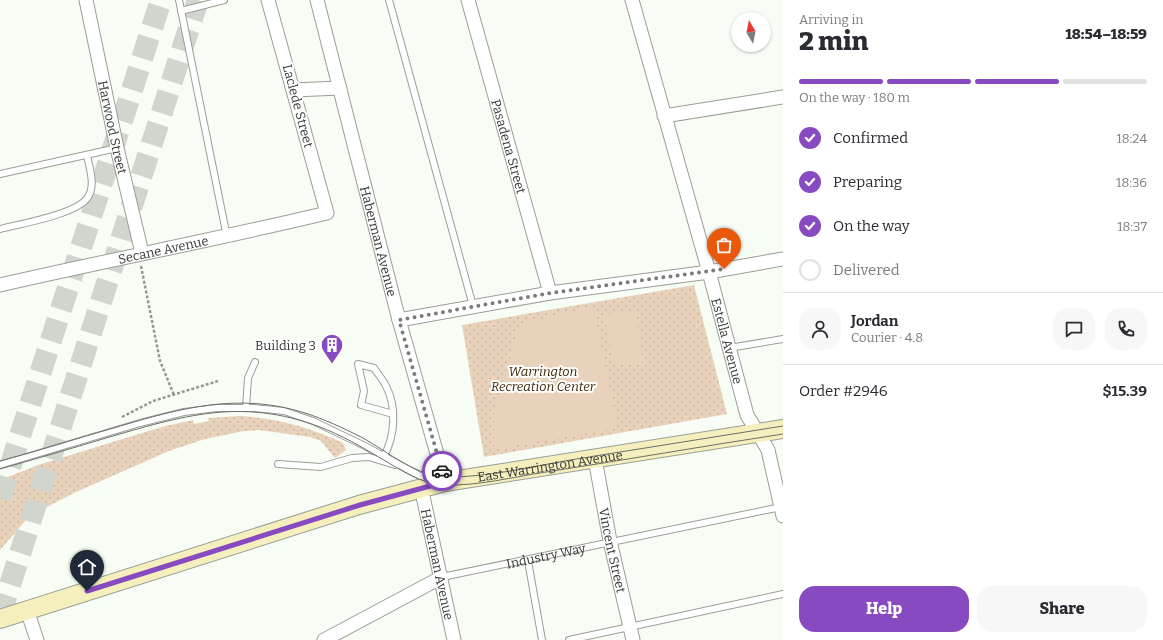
<!DOCTYPE html>
<meta charset="utf-8">
<style>
:root{--surface:#fff;--page:#f7f7f7;--text:#2b2b33;--muted:#7c7c81;--line:#e1e1e2;--accent:#884ac0}
body{margin:0;font-family:Bitter,serif;background:var(--page);color:var(--text);height:100vh;display:flex;flex-direction:column;font-size:15px;white-space:nowrap}
*{box-sizing:border-box;margin:0}
p{font-size:13px;color:var(--muted)}
.icon{flex:none;width:22px;height:22px;fill:none;stroke:currentColor;stroke-width:2;stroke-linecap:round;stroke-linejoin:round}
.map{position:relative;flex:1;overflow:hidden}
.sheet{display:flex;flex-direction:column;background:var(--surface);width:380px}
.sheet>*{flex:none}
.needle{width:26px;rotate:350deg}
.controls{position:absolute;left:731px;top:12px;display:grid;gap:8px}
.controls a{display:grid;place-items:center;width:40px;height:40px;border-radius:50%;background:var(--surface);box-shadow:0 1px 3px #0004;font-size:20px}
.pin{position:absolute;display:grid;place-items:center;width:34px;height:34px;color:#fff;margin:-41px -17px;border-radius:50% 50% 50% 0;rotate:-45deg;box-shadow:0 0 4px #0007}
.pin .icon{rotate:45deg}
.courier{position:absolute;display:grid;place-items:center;width:40px;height:40px;margin:-20px;border:3px solid #884ac0;border-radius:50%;background:#fff;color:#222;box-shadow:0 1px 5px #0007}
.head em{font-style:normal;font-weight:800}
.head div{display:flex;flex-direction:column-reverse}
.head{display:flex;align-items:center;justify-content:space-between;height:68px;padding:0 16px}
h1{font-size:26px;font-weight:800;line-height:30px}
.bar{display:grid;grid-template-columns:repeat(4,1fr);gap:6px 4px;align-content:center;height:48px;padding:0 16px}
.bar i{height:5px;border-radius:3px;background:var(--line)}
.bar .on{background:var(--accent)}
.bar p{grid-column:span 4}
.line{display:flex;align-items:center;gap:10px;padding:0 16px;border-top:1px solid var(--line)}
.line div{flex:1}
.round{display:grid;place-items:center;flex:none;width:42px;height:42px;border-radius:16px;background:var(--page)}
ol{padding:0 16px;list-style:none}
li{display:flex;align-items:center;gap:12px;height:44px}
li p{margin-inline-start:auto}
li .icon{padding:4px;border-radius:50%;background:var(--accent);color:#fff;stroke-width:4}
li:last-child{color:var(--muted)}
li i{width:22px;height:22px;border:2px solid var(--line);border-radius:50%}
.primary-button{display:flex;gap:8px;margin-top:auto;padding:8px 16px}
.primary-button a{flex:1;height:46px;border-radius:16px;background:var(--accent);color:#fff;font-size:16px;font-weight:800;line-height:46px;text-align:center}
.primary-button a+a{background:var(--page);color:var(--text)}
main{display:flex;flex:1;min-height:0}
.map>svg:first-child{display:block}
</style>
<main>
<div class="map">
<svg width="783" height="640" viewBox="0 0 783 640">
<defs>
<pattern id="grass-dots" width="8" height="8" patternUnits="userSpaceOnUse"><rect width="8" height="8" fill="#e8d2bb"/><path d="M2 2h.1M6 6h.1" fill="none" stroke="#c8b5a1" stroke-width="1.8" stroke-linecap="round"/></pattern>
</defs>
<rect width="100%" height="100%" fill="#f7fdf4"/>
<g fill="url(#grass-dots)">
<polygon points="694,285 727,414 484,457 462,325"/>
<path d="M239,416c37,2 71,11 104,27l3,7 -11,8 -14,-17 -11,-4 -51,-7 -15,1 -39,8 -36,12 -93,41 -37,19 -13,9 -26,30v-70l38,-15 127,-39 28,-6 1,4 15,-3 -1,-3z"/>
</g>
<g fill="#e8d2bb">
<polygon points="593,306 618,428 494,449 494,414 520,324"/>
<polygon points="636,311 643,362 614,366 604,315"/>
</g>
<g fill="none" stroke-linecap="round" stroke-linejoin="round">
<g stroke="#d0d6ce" stroke-width="22" stroke-dasharray="22 11" stroke-linecap="butt">
<polyline points="0,498 161,0"/>
<polyline points="0,616 198,0"/>
</g>
<g stroke="#989f96" stroke-width="8">
<g id="lane">
<polyline points="179,0 227,237"/>
<polyline points="389,0 473,306"/>
<polyline points="181,11 224,0"/>
<polyline points="0,174 117,148"/>
<path d="M0,229c20,-5 78,-15 88,-32 8,-12 1,-30 -1,-42"/>
<polyline points="729,348 783,339"/>
<polyline points="246,408 248,378 255,362"/>
<path d="M384,456c11,-20 13,-49 2,-70 -3,-6 -8,-12 -12,-18l-16,-4 6,27 -3,14 32,9"/>
<polyline points="278,464 321,467 352,458 369,457 395,465"/>
<polyline points="0,465 140,423 184,412 217,408 253,408 284,411 313,421 365,446 420,476 433,479"/>
<polyline points="528,561 542,640"/>
<path id="s1" d="M442,577l339,-70"/>
<polyline points="569,640 783,594"/>
</g>
</g>
<g stroke="#989f96" stroke-width="15">
<g id="street">
<path id="s2" d="M86,0l31,148 25,105"/>
<path id="s3" d="M317,0l82,320 46,162"/>
<path id="s4" d="M468,0l82,293"/>
<path id="s5" d="M632,0l77,272 38,143 21,35 15,66"/>
<polyline points="293,90 340,88"/>
<polyline points="664,116 783,97"/>
<path id="s6" d="M0,285c109,-25 218,-46 327,-72l-59,-213"/>
<polyline points="399,320 550,293 709,272 783,259"/>
<path id="s7" d="M595,459l15,82 23,99"/>
<path id="s8" d="M421,487l33,153"/>
<polyline points="27,610 37,640"/>
<polyline points="324,640 442,577"/>
</g>
</g>
<g stroke="#989f96" stroke-width="20">
<g id="secondary">
<path id="s9" d="M0,619l359,-114 86,-23 338,-53"/>
</g>
</g>
<g stroke="#949892" stroke-width="2.5" stroke-dasharray="3 2" stroke-linecap="butt">
<polyline points="141,266 160,361 174,395"/>
<polyline points="122,417 153,401 218,381"/>
</g>
<use href="#lane" stroke="#fff" stroke-width="6"/>
<use href="#street" stroke="#fff" stroke-width="13"/>
<use href="#secondary" stroke="#f4efbc" stroke-width="18"/>
<g stroke="#6c6f6b" stroke-width="1">
<path d="M0,461c39,-10 78,-23 117,-34 64,-19 122,-35 188,-14 19,6 38,15 56,24 28,15 55,40 88,40 40,0 81,-10 121,-17 71,-11 142,-23 213,-34"/>
<path d="M0,469c35,-10 70,-20 106,-31 76,-22 135,-41 214,-11 21,8 42,20 62,32 19,11 39,25 63,26 33,1 68,-8 101,-13 79,-12 158,-26 237,-38"/>
</g>
</g>
<g fill="none" stroke-linecap="round" stroke-linejoin="round">
<polyline stroke="#7a7d78" stroke-width="4" stroke-dasharray="0 7.2" points="442,471 399,320 550,293 724,269"/>
<polyline stroke="#884ac0" stroke-width="5" points="87,591 360,505 445,482 442,471"/>
</g>
<defs>
<g id="building-pin" transform="scale(1.15)"><path d="M0 17L-7.5 6A9.5 9.5 0 1 1 7.5 6Z" fill="#884ac0" stroke="#fff"/><path d="M-4-6H4V6H1V3H-1V6H-4ZM-2.5-4.3h1.7v1.8h-1.7ZM.8-4.3h1.7v1.8H.8ZM-2.5-1h1.7V.8h-1.7ZM.8-1h1.7V.8H.8Z" fill="#fff"/></g>
</defs>
<g fill-rule="evenodd">
<use href="#building-pin" x="332" y="345"/>
</g>
<g text-anchor="middle" dominant-baseline="central" stroke-width="4" stroke-linejoin="round" paint-order="stroke">
<g font-size="13" fill="#363835" stroke="#fff">
<text transform="translate(298 106) rotate(75)">Laclede Street</text>
<text stroke="none"><textPath href="#s2" startOffset="130">Harwood Street</textPath></text>
<text stroke="none"><textPath href="#s4" startOffset="152">Pasadena Street</textPath></text>
<text stroke="none"><textPath href="#s3" startOffset="249">Haberman Avenue</textPath></text>
<text stroke="none"><textPath href="#s6" startOffset="167">Secane Avenue</textPath></text>
<text stroke="none"><textPath href="#s5" startOffset="354">Estella Avenue</textPath></text>
<text stroke="none"><textPath href="#s9" startOffset="572">East Warrington Avenue</textPath></text>
<text stroke="none"><textPath href="#s7" startOffset="93">Vincent Street</textPath></text>
<text stroke="none"><textPath href="#s1" startOffset="106">Industry Way</textPath></text>
<text stroke="none"><textPath href="#s8" startOffset="79">Haberman Avenue</textPath></text>
</g>
<g font-size="13" fill="#363835" stroke="#fff" text-anchor="end">
<text x="316" y="345">Building 3</text>
</g>
<g font-size="13" font-style="italic" fill="#3d2506" stroke="#fff">
<text x="543" y="371">Warrington<tspan x="543" dy="15">Recreation Center</tspan></text>
</g>
</g>
</svg>
<div class="controls">
<a><svg class="needle" viewBox="-14 -14 28 28"><path d="M0-13l5 13h-10z" fill="#e53935"/><path d="M0 13l5-13h-10z" fill="#7c7c81"/></svg></a>
</div>
<div class="pin" style="left:724px;top:269px;background:#ea580c"><svg class="icon" aria-label="bag" viewBox="0 0 24 24"><path d="M5 8h14l-1 12H6zM9 8a3 3 0 0 1 6 0"/></svg></div>
<div class="pin" style="left:87px;top:591px;background:#1f2937"><svg class="icon" aria-label="home" viewBox="0 0 24 24"><path d="M3 11l9-7 9 7M6 9v11h12V9"/></svg></div>
<div class="courier" style="left:442px;top:471px"><svg class="icon" aria-label="car" viewBox="0 0 24 24"><path d="M5 17H2v-5l4-1 3-4h7l3 4 3 1v5h-3M9 17h6M6 11h13"/><circle cx="7" cy="17" r="2"/><circle cx="17" cy="17" r="2"/></svg></div>
</div>
<section class="sheet">
<div class="head"><div><h1>2 min</h1><p>Arriving in</p></div><em>18:54–18:59</em></div>
<div class="bar"><i class="on"></i><i class="on"></i><i class="on"></i><i></i><p>On the way · 180 m</p></div>
<ol>
<li><svg class="icon" aria-label="check" viewBox="0 0 24 24"><path d="M5 12l5 5 9-10"/></svg>Confirmed<p>18:24</p></li>
<li><svg class="icon" aria-label="check" viewBox="0 0 24 24"><path d="M5 12l5 5 9-10"/></svg>Preparing<p>18:36</p></li>
<li><svg class="icon" aria-label="check" viewBox="0 0 24 24"><path d="M5 12l5 5 9-10"/></svg>On the way<p>18:37</p></li>
<li><i></i>Delivered</li>
</ol>
<div class="line" style="height:72px"><a class="round"><svg class="icon" aria-label="person" viewBox="0 0 24 24"><circle cx="12" cy="8" r="4"/><path d="M4 21q1-7 8-7t8 7"/></svg></a><div><b>Jordan</b><p>Courier · 4.8</p></div><a class="round"><svg class="icon" aria-label="chat" viewBox="0 0 24 24"><path d="M4 5h16v11H9l-5 4z"/></svg></a><a class="round"><svg class="icon" aria-label="phone" viewBox="0 0 24 24"><path d="M5 4h4l2 5-3 2q2 4 5 5l2-3 5 2v4C11 20 4 13 5 4z"/></svg></a></div>
<div class="line" style="height:52px"><div>Order #2946</div><b>$15.39</b></div>
<div class="primary-button"><a>Help</a><a>Share</a></div>
</section>
</main>
